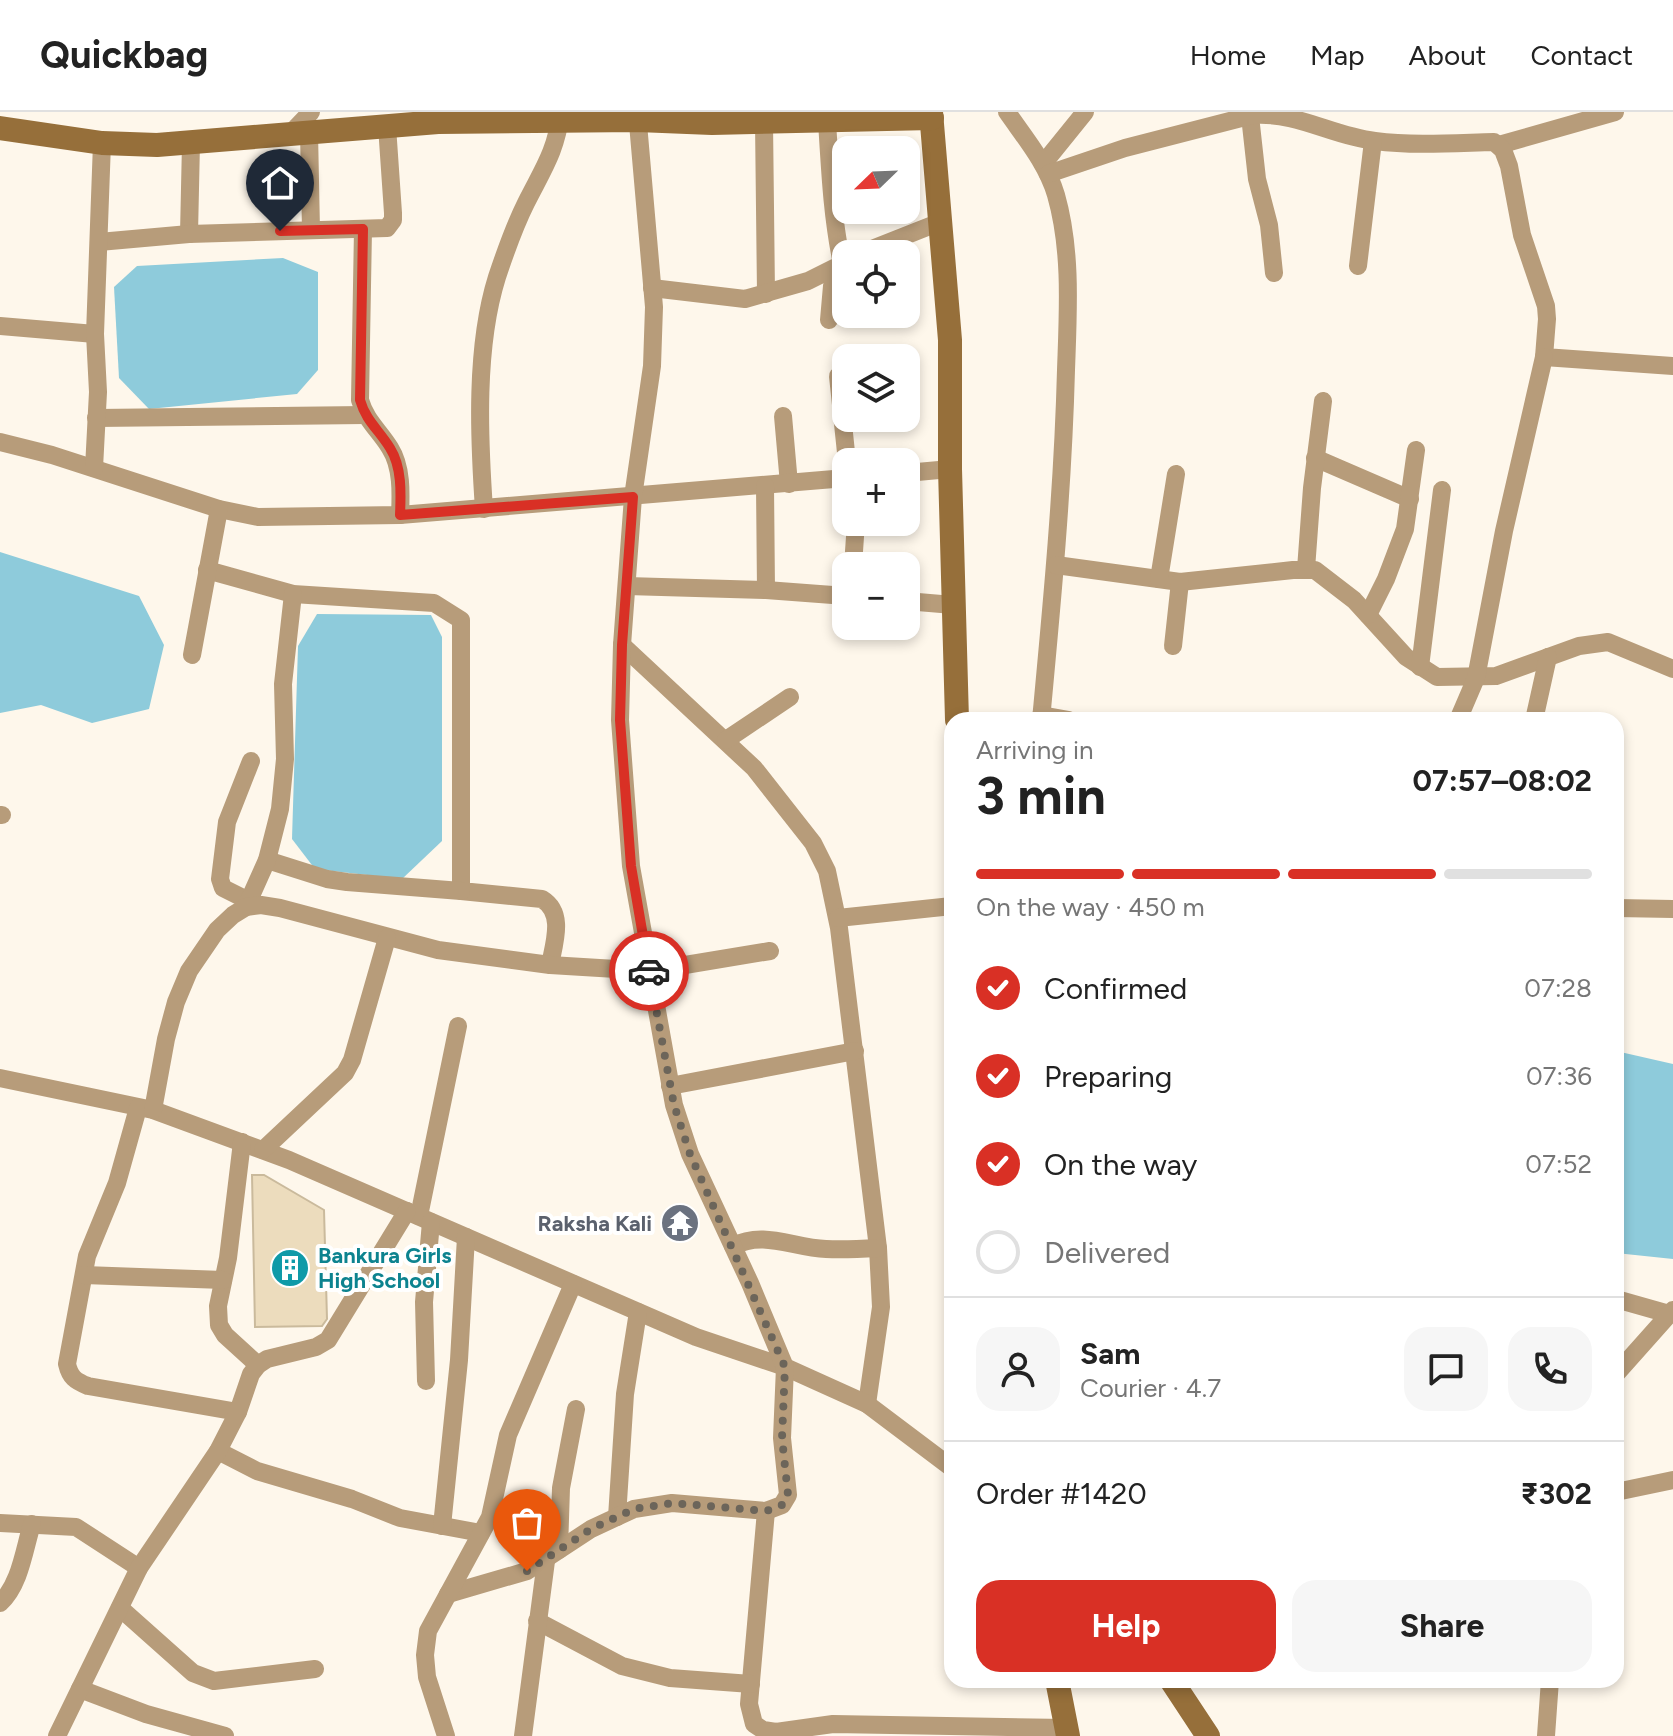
<!DOCTYPE html>
<meta charset="utf-8">
<style>
:root{--surface:#fff;--page:#f6f6f6;--text:#222;--muted:#767676;--line:#e0e0e0;--accent:#d93025}
body{margin:0;font-family:Figtree,sans-serif;background:var(--page);color:var(--text);height:100vh;display:flex;flex-direction:column;font-size:30px;white-space:nowrap}
*{box-sizing:border-box;margin:0}
p{font-size:26px;color:var(--muted)}
.icon{flex:none;width:44px;height:44px;fill:none;stroke:currentColor;stroke-width:2;stroke-linecap:round;stroke-linejoin:round}
.map{position:relative;flex:1;overflow:hidden}
.sheet{position:absolute;left:944px;top:600px;width:680px;height:976px;display:flex;flex-direction:column;background:var(--surface);border-radius:24px;box-shadow:0 4px 12px #0003}
.sheet>*{flex:none}
.needle{width:52px;rotate:247deg}
.fabs{position:absolute;left:832px;top:24px;display:grid;gap:16px}
.fabs a{display:grid;place-items:center;width:88px;height:88px;border-radius:16px;background:var(--surface);box-shadow:0 4px 12px #0003;font-size:40px}
.pin{position:absolute;display:grid;place-items:center;width:68px;height:68px;color:#fff;margin:-82px -34px;border-radius:50% 50% 50% 0;rotate:-45deg;box-shadow:0 0 8px #0007}
.pin .icon{rotate:45deg}
.courier{position:absolute;display:grid;place-items:center;width:80px;height:80px;margin:-40px;border:6px solid #d93025;border-radius:50%;background:#fff;color:#222;box-shadow:0 2px 10px #0007}
.headline em{font-style:normal;font-weight:700}
.headline div{display:flex;flex-direction:column-reverse}
.headline{display:flex;align-items:center;justify-content:space-between;height:136px;padding:0 32px}
h1{font-size:52px;font-weight:700;line-height:60px}
.bar{display:grid;grid-template-columns:repeat(4,1fr);gap:12px 8px;align-content:center;height:96px;padding:0 32px}
.bar i{height:10px;border-radius:6px;background:var(--line)}
.bar .on{background:var(--accent)}
.bar p{grid-column:span 4}
.line{display:flex;align-items:center;gap:20px;padding:0 32px;border-top:2px solid var(--line)}
.line div{flex:1}
.round{display:grid;place-items:center;flex:none;width:84px;height:84px;border-radius:24px;background:var(--page)}
ol{padding:0 32px;list-style:none}
li{display:flex;align-items:center;gap:24px;height:88px}
li p{margin-inline-start:auto}
li .icon{padding:8px;border-radius:50%;background:var(--accent);color:#fff;stroke-width:4}
li:last-child{color:var(--muted)}
li i{width:44px;height:44px;border:4px solid var(--line);border-radius:50%}
.primary-button{display:flex;gap:16px;margin-top:auto;padding:16px 32px}
.primary-button a{flex:1;height:92px;border-radius:24px;background:var(--accent);color:#fff;font-size:32px;font-weight:700;line-height:92px;text-align:center}
.primary-button a+a{background:var(--page);color:var(--text)}
header{display:flex;align-items:center;gap:48px;box-sizing:border-box;height:112px;padding:0 40px;background:var(--surface);border-bottom:2px solid var(--line)}
header strong{font-size:38px}
nav{display:flex;gap:44px;margin-inline-start:auto;font-size:28px}
.map>svg:first-child{display:block}
</style>
<header>
<strong>Quickbag</strong>
<nav><a>Home</a><a>Map</a><a>About</a><a>Contact</a></nav>
</header>
<div class="map">
<svg width="1673" height="1624" viewBox="0 0 1673 1624">
<rect width="100%" height="100%" fill="#fef7eb"/>
<g fill="#8ecbdb">
<polygon points="283,146 318,160 318,258 297,282 149,297 119,266 114,175 137,154"/>
<polygon points="0,440 139,484 164,533 149,597 92,611 41,593 0,601"/>
<polygon points="317,502 431,503 442,525 442,729 402,767 315,757 292,727 298,534"/>
<polygon points="1616,939 1673,952 1673,1147 1616,1141"/>
</g>
<polygon fill="#ecdcbd" stroke="#caba9c" stroke-width="2" points="252,1063 264,1063 324,1098 327,1207 322,1214 255,1215"/>
<g fill="none" stroke-linecap="round" stroke-linejoin="round">
<g stroke="#b79c7a" stroke-width="18">
<path d="M1007,0c18,26 40,52 49,83 16,56 12,117 10,175 -3,117 -14,233 -25,350"/>
<polyline points="1250,4 1257,67 1269,113 1274,161"/>
<polyline points="764,10 766,182"/>
<polyline points="309,20 311,118"/>
<polyline points="291,21 311,0"/>
<polyline points="1499,33 1615,0"/>
<polyline points="1043,52 1085,0"/>
<path d="M1048,62l77,-26 128,-33c45,-3 79,21 122,26 39,5 80,2 119,1l9,8 6,16 13,69 24,71 1,13 -3,38 129,9"/>
<path d="M363,117l-3,171c6,21 19,30 30,48 12,19 11,45 10,67"/>
<polyline points="189,122 191,31"/>
<polyline points="99,130 189,122 387,116 393,108 393,101 387,14"/>
<polyline points="859,142 940,110"/>
<polyline points="1358,154 1373,29"/>
<path d="M652,176l93,11 63,-18 34,-17c-10,-48 -12,-95 -15,-143"/>
<polyline points="829,208 832,174 844,151"/>
<polyline points="0,214 95,222"/>
<polyline points="838,264 847,350"/>
<polyline points="783,304 789,372"/>
<polyline points="96,306 365,303"/>
<polyline points="0,330 52,343 219,397 258,405 400,403 846,366"/>
<polyline points="1315,346 1410,387"/>
<polyline points="94,356 98,280 95,222 102,31"/>
<polyline points="906,361 950,357"/>
<polyline points="765,374 766,478"/>
<path d="M484,397c-5,-72 -9,-162 13,-232 8,-24 18,-52 29,-74 17,-34 30,-51 35,-91"/>
<polyline points="1056,453 1180,470 1293,458 1315,458 1354,488 1406,545 1437,565 1496,564 1579,534 1608,530 1673,557"/>
<polyline points="853,454 856,410"/>
<polyline points="1306,457 1312,376 1323,289"/>
<path d="M207,458l86,24 141,9 27,17v271l81,8c23,14 12,44 8,66"/>
<polyline points="1159,467 1176,362"/>
<polyline points="627,474 766,478 846,484"/>
<polyline points="906,489 953,493"/>
<polyline points="1368,503 1386,467 1405,417 1416,338"/>
<polyline points="622,533 754,656 813,731 827,759 839,816 878,1136 881,1195 867,1292"/>
<polyline points="1173,534 1180,470"/>
<polyline points="192,543 219,397"/>
<polyline points="1420,555 1442,378"/>
<polyline points="1041,603 1069,608"/>
<polyline points="1458,608 1476,566 1504,419 1544,245"/>
<polyline points="1534,608 1548,545"/>
<polyline points="726,628 790,585"/>
<polyline points="0,703 2,703"/>
<polyline points="267,748 327,767 347,770 461,779"/>
<polyline points="249,789 223,776 220,767 227,710 251,649"/>
<polyline points="246,795 267,748 280,697 285,647 283,572 293,482"/>
<polyline points="1616,796 1673,797"/>
<polyline points="838,806 952,794"/>
<polyline points="0,966 153,998 289,1048 696,1225 785,1255 867,1292 952,1356"/>
<polyline points="670,974 855,939"/>
<path d="M138,996l-21,75 -30,73 -20,108c3,13 8,17 21,22l150,26"/>
<polyline points="153,998 166,927 176,890 189,859 217,818 233,803 246,795 261,793 280,796 438,838 550,853 649,859 770,839"/>
<polyline points="242,1030 228,1146 218,1194 219,1213 225,1223 258,1253"/>
<polyline points="263,1038 345,961 352,948 387,826"/>
<polyline points="419,1104 458,914"/>
<path d="M733,1134c31,-16 60,2 93,3 17,1 35,0 52,-1"/>
<polyline points="84,1163 223,1168"/>
<polyline points="1616,1187 1669,1202"/>
<polyline points="1616,1262 1673,1198"/>
<polyline points="426,1269 424,1190 431,1110"/>
<polyline points="218,1339 257,1359 352,1387 400,1406 481,1421"/>
<polyline points="1616,1380 1673,1368"/>
<polyline points="766,1399 749,1592 754,1612 763,1618 776,1620 833,1612 1066,1616"/>
<polyline points="617,1405 625,1282 638,1200"/>
<polyline points="0,1411 76,1415 139,1456"/>
<polyline points="442,1414 459,1248 466,1125"/>
<polyline points="559,1438 561,1376 576,1297"/>
<polyline points="448,1482 527,1459 591,1417 634,1397 672,1391 766,1399 782,1393 788,1383 782,1326 785,1255 750,1171 690,1042 674,993 631,754 620,608 622,533 633,385 652,254 654,195 637,0"/>
<path d="M0,1491c20,-18 24,-53 32,-79"/>
<polyline points="120,1496 193,1561 214,1569 315,1557"/>
<polyline points="537,1509 622,1554 670,1566 751,1572"/>
<polyline points="80,1577 146,1602 225,1624"/>
<polyline points="57,1624 139,1456 218,1339 238,1300 251,1262 258,1253 267,1247 316,1235 328,1228 407,1099"/>
<polyline points="446,1624 427,1565 425,1543 428,1519 490,1405 508,1323 573,1172"/>
<polyline points="523,1624 546,1449"/>
<polyline points="1546,1624 1550,1568"/>
</g>
<g stroke="#966f3a" stroke-width="24">
<polyline points="931,0 950,228 950,357 957,608"/>
<polyline points="0,16 102,31 157,33 438,10 638,8 712,11 932,6"/>
<polyline points="1057,1568 1068,1624"/>
<polyline points="1171,1568 1208,1624"/>
</g>
</g>
<g fill="none" stroke-linecap="round" stroke-linejoin="round">
<polyline stroke="#6c655a" stroke-width="8" stroke-dasharray="0 14.4" points="527,1459 591,1417 634,1397 672,1391 766,1399 782,1393 788,1383 782,1326 785,1255 690,1042 674,993 649,859"/>
<path stroke="#d93025" stroke-width="10" d="M280,119l83,-2 -3,171c6,21 19,30 30,48 12,19 11,45 10,67l233,-18 -11,148 -2,75 11,146 18,105"/>
</g>
<defs>
<g id="temple-disc" transform="scale(2)"><circle r="9.5" fill="#6b7280" stroke="#fff"/><path d="M0-6L5-2H3V0L6.5 2.5H4V6H1.5V3h-3V6H-4V2.5H-6.5L-3 0V-2H-5Z" fill="#fff"/></g>
<g id="building-disc" transform="scale(2)"><circle r="9.5" fill="#0f9aa8" stroke="#fff"/><path d="M-4-6H4V6H1V3H-1V6H-4ZM-2.5-4.3h1.7v1.8h-1.7ZM.8-4.3h1.7v1.8H.8ZM-2.5-1h1.7V.8h-1.7ZM.8-1h1.7V.8H.8Z" fill="#fff"/></g>
</defs>
<g fill-rule="evenodd">
<use href="#temple-disc" x="680" y="1111"/>
<use href="#building-disc" x="290" y="1156"/>
</g>
<g text-anchor="middle" dominant-baseline="central" stroke-width="8" stroke-linejoin="round" paint-order="stroke">
<g font-size="22" font-weight="bold" fill="#5b616d" stroke="#fff" text-anchor="end">
<text x="652" y="1111">Raksha Kali</text>
</g>
<g font-size="22" font-weight="bold" fill="#0d838f" stroke="#fff" text-anchor="start">
<text x="318" y="1143">Bankura Girls<tspan x="318" dy="25">High School</tspan></text>
</g>
</g>
</svg>
<div class="fabs">
<a><svg class="needle" viewBox="-14 -14 28 28"><path d="M0-13l5 13h-10z" fill="#e53935"/><path d="M0 13l5-13h-10z" fill="#767676"/></svg></a>
<a><svg class="icon" aria-label="locate" viewBox="0 0 24 24"><circle cx="12" cy="12" r="6"/><path d="M12 2v4M12 18v4M2 12h4M18 12h4"/></svg></a>
<a><svg class="icon" aria-label="layers" viewBox="0 0 24 24"><path d="M12 4l9 5-9 5-9-5zM3 14l9 5 9-5"/></svg></a>
<a>+</a>
<a>−</a>
</div>
<div class="pin" style="left:527px;top:1459px;background:#ea580c"><svg class="icon" aria-label="bag" viewBox="0 0 24 24"><path d="M5 8h14l-1 12H6zM9 8a3 3 0 0 1 6 0"/></svg></div>
<div class="pin" style="left:280px;top:119px;background:#1f2937"><svg class="icon" aria-label="home" viewBox="0 0 24 24"><path d="M3 11l9-7 9 7M6 9v11h12V9"/></svg></div>
<div class="courier" style="left:649px;top:859px"><svg class="icon" aria-label="car" viewBox="0 0 24 24"><path d="M5 17H2v-5l4-1 3-4h7l3 4 3 1v5h-3M9 17h6M6 11h13"/><circle cx="7" cy="17" r="2"/><circle cx="17" cy="17" r="2"/></svg></div>
<section class="sheet">
<div class="headline"><div><h1>3 min</h1><p>Arriving in</p></div><em>07:57–08:02</em></div>
<div class="bar"><i class="on"></i><i class="on"></i><i class="on"></i><i></i><p>On the way · 450 m</p></div>
<ol>
<li><svg class="icon" aria-label="check" viewBox="0 0 24 24"><path d="M5 12l5 5 9-10"/></svg>Confirmed<p>07:28</p></li>
<li><svg class="icon" aria-label="check" viewBox="0 0 24 24"><path d="M5 12l5 5 9-10"/></svg>Preparing<p>07:36</p></li>
<li><svg class="icon" aria-label="check" viewBox="0 0 24 24"><path d="M5 12l5 5 9-10"/></svg>On the way<p>07:52</p></li>
<li><i></i>Delivered</li>
</ol>
<div class="line" style="height:144px"><a class="round"><svg class="icon" aria-label="person" viewBox="0 0 24 24"><circle cx="12" cy="8" r="4"/><path d="M4 21q1-7 8-7t8 7"/></svg></a><div><b>Sam</b><p>Courier · 4.7</p></div><a class="round"><svg class="icon" aria-label="chat" viewBox="0 0 24 24"><path d="M4 5h16v11H9l-5 4z"/></svg></a><a class="round"><svg class="icon" aria-label="phone" viewBox="0 0 24 24"><path d="M5 4h4l2 5-3 2q2 4 5 5l2-3 5 2v4C11 20 4 13 5 4z"/></svg></a></div>
<div class="line" style="height:104px"><div>Order #1420</div><b>₹302</b></div>
<div class="primary-button"><a>Help</a><a>Share</a></div>
</section>
</div>
